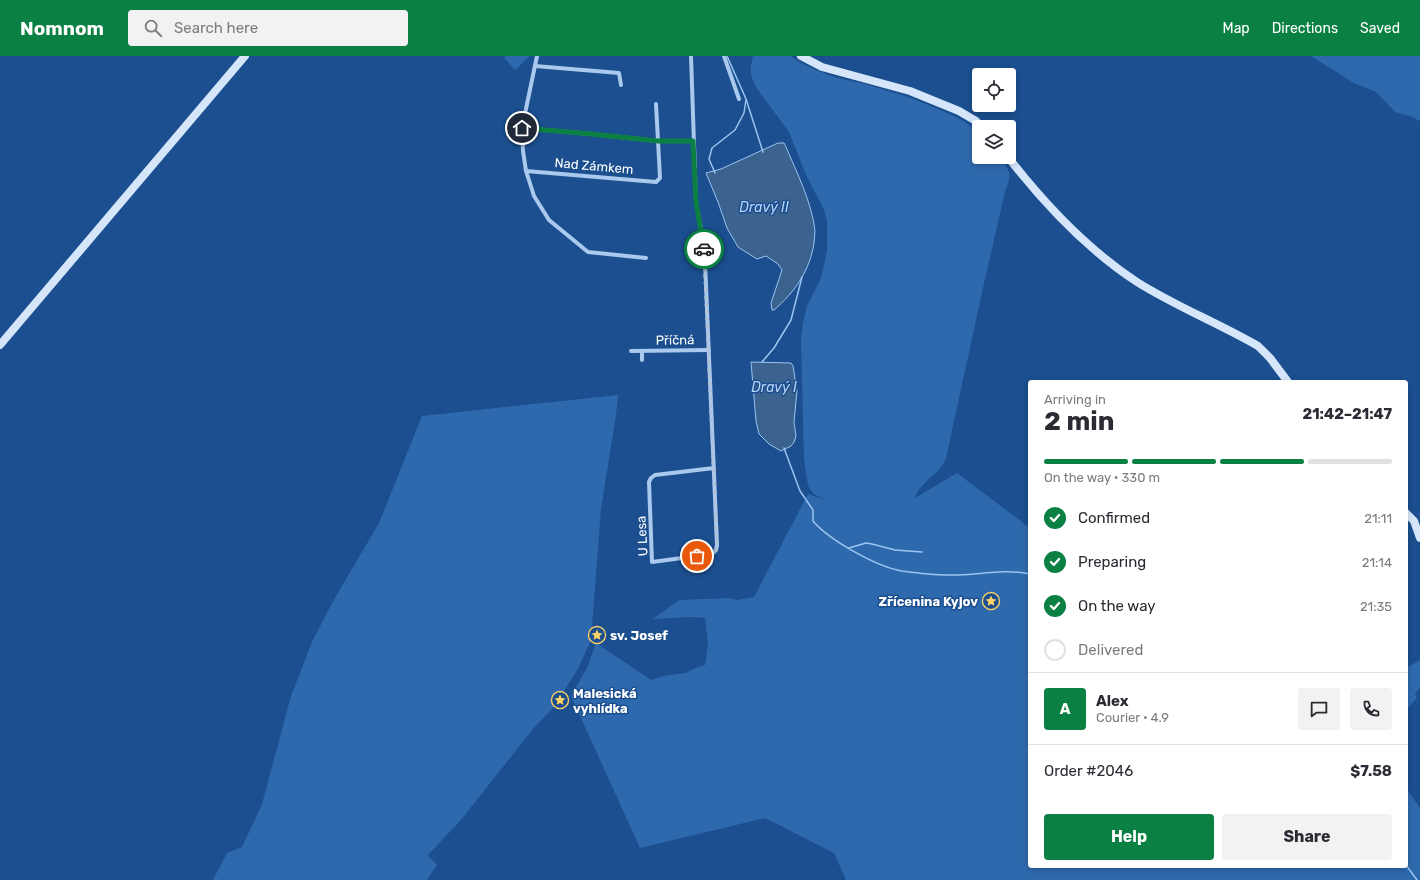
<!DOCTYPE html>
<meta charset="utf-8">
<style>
:root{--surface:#fff;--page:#f2f2f3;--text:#2b2b33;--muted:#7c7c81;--line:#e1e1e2;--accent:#0b8043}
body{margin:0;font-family:Rubik,sans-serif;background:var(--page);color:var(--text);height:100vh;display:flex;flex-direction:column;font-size:15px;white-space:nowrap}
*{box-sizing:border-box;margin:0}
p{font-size:13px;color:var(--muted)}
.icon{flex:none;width:22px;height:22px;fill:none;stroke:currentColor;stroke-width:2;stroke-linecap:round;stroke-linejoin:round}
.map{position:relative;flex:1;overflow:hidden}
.side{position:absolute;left:1028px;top:324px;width:380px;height:488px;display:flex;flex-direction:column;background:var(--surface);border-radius:4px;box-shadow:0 2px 6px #0003}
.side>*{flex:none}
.controls{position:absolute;left:972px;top:12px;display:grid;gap:8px}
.controls a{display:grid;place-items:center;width:44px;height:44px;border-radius:4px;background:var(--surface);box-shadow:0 2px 6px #0003;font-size:20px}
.pin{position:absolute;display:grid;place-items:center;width:34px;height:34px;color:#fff;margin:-17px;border:2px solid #fff;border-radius:50%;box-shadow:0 1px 4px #0007}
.courier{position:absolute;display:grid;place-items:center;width:40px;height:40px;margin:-20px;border:3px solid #0b8043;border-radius:50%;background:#fff;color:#222;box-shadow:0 1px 5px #0007}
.overview em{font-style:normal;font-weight:700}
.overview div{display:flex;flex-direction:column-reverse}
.overview{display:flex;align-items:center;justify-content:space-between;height:68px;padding:0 16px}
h1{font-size:26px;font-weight:700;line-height:30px}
.bar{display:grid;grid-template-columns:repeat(4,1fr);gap:6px 4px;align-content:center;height:48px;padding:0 16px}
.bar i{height:5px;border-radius:3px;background:var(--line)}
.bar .current{background:var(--accent)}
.bar p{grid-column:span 4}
.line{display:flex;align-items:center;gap:10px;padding:0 16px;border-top:1px solid var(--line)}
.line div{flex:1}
.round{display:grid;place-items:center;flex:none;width:42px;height:42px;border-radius:4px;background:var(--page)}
ol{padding:0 16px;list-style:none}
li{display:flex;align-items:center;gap:12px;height:44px}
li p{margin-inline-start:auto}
li .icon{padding:4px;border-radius:50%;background:var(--accent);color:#fff;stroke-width:4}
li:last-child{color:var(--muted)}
li i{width:22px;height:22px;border:2px solid var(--line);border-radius:50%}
.primary-button{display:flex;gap:8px;margin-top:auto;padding:8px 16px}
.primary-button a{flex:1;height:46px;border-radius:4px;background:var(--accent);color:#fff;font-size:16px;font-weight:700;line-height:46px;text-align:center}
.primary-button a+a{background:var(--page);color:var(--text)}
header{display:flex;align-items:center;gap:24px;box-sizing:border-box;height:56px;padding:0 20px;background:var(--accent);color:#fff}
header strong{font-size:19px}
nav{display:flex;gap:22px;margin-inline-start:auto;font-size:14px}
.search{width:280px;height:36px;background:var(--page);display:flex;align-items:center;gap:10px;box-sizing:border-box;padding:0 14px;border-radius:4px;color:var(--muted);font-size:15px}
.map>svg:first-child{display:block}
</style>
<header>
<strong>Nomnom</strong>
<div class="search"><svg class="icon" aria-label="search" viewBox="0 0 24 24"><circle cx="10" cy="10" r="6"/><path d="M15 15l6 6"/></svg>Search here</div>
<nav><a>Map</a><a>Directions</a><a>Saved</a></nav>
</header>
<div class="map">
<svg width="1420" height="824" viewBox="0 0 1420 824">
<rect width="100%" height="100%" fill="#1b4f8f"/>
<g fill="#2e69ad">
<polygon points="506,0 530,0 515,14 504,2"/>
<path d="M753,0h38l8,6 17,8 21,8 28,6 46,14 32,13 19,9 17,12v25h22c7,11 12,19 5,31l-21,91 -39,179c-6,17 -25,22 -31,40l42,-25 73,55v338h376v-78l14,20v72h-574l-12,-27 -69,-35 -125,30 -69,-152 17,-30 8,-23 55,37 12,-4 23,-3 9,-5 10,-3 3,-21 -3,-26 -13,-1 -39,2 26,-19 51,-2 7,2 17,-3 54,-103 20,7 -14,-7 -5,-6 -2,-8 -3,-21 -3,-120 2,-16 4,-17 14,-28 3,-13 3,-15v-29l-3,-11 -18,-35 -17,-43 -31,-42c-8,-14 -9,-18 -5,-34z"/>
<polygon points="1311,0 1420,0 1420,65 1410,60 1395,56 1376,36 1354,27"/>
<polygon points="618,339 616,359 601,453 591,584 578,613 553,652 533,673 460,765 428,799 437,809 427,824 213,824 227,797 242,791 262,748 291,640 312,586 332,547 379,467 422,360"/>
<polygon points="1420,604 1420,631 1415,638 1417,642 1406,654 1406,612"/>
</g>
<g fill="#3c6290" stroke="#9cc4f0">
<path d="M778,87h6l2,4c11,26 26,56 29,84 0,4 -1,8 -1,12 -4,27 -19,49 -40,67h-2l-1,-7 11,-33 -4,-6 -12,-8 -9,3 -19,-12 -11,-19 -9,-26 -12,-29 15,-4z"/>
<polygon points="751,306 791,307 793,310 797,335 794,366 796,380 794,386 791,390 781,395 769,388 759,378 756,365"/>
</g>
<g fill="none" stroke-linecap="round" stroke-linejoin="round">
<g stroke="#9cc4f0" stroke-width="1.5">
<polyline points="727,0 746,43 763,96"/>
<polyline points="715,117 709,103 712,92 735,74 744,57 746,44"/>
<polyline points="762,306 774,292 791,264 802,221"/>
<path d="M784,392l16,43 13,19v11c16,19 64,46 89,50 15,2 31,4 46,4 27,1 54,-7 82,-1"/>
<polyline points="849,492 866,487 872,488 895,494 922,496"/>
<polyline points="1406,809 1417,824"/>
</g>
<g stroke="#a9c9ee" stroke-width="4">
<polyline points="537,0 522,72 523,95 526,115 534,140 549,164 588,196 646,202"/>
<polyline points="691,0 696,146 705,194 705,206 717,489 716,494 712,498 652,506 649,426 651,422 655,419 714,412"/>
<polyline points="724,0 739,43"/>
<polyline points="535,10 619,17 621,29"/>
<polyline points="522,72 591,78 658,85 693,85"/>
<polyline points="526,115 656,126 660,122 656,48"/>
<polyline points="631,295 709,294"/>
<polyline points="642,295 642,304"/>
</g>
<g stroke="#d6e6fa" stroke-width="8">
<polyline points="801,0 822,11 910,35 959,55 976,65 982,71"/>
<path d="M1008,101c35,45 80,93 129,125 38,24 81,41 121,64l12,12 18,24"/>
<polyline points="0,289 245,0"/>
<polyline points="1406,457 1414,465 1420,482"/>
</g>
</g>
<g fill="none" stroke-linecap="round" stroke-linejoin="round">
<polyline stroke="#afc1d8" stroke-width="4" stroke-dasharray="0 7.2" points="697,500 712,498 716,494 717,489 704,193"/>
<polyline stroke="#0b8043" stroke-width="5" points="522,72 591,78 658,85 693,85 696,146 704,193"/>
</g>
<defs>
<g id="sight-ring" transform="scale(0.9)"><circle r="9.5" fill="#1b4f8f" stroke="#ffd166" stroke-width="1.5"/><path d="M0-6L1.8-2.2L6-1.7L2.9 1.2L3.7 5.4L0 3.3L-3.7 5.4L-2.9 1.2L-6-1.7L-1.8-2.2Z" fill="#ffd166"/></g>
</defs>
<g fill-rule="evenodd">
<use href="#sight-ring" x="991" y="545"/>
<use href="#sight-ring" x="597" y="579"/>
<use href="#sight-ring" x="560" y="644"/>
</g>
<g text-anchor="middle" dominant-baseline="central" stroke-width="3" stroke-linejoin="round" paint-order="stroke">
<g font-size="13" fill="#fff" stroke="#1b4f8f">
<text transform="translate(594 110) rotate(5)">Nad Zámkem</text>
<text transform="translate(675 284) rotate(-1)">Příčná</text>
<text transform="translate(642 480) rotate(-93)">U Lesa</text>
</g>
<g font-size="13" font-weight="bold" fill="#fff" stroke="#1b4f8f" text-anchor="start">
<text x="978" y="545" text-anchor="end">Zřícenina Kyjov</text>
<text x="610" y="579">sv. Josef</text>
<text x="573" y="637">Malesická<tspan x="573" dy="15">vyhlídka</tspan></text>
</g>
<g font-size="14" font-style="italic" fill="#b5d3f5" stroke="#1b4f8f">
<text x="764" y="151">Dravý II</text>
<text x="774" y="331">Dravý I</text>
</g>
</g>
</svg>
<div class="controls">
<a><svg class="icon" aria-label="locate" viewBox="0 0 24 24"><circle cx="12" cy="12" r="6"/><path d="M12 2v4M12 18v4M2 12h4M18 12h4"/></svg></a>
<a><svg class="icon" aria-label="layers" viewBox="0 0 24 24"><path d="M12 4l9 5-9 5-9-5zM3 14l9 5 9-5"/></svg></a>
</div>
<div class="pin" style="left:697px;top:500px;background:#ea580c"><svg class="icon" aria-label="bag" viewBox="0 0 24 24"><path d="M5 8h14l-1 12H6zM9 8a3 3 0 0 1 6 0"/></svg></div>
<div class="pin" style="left:522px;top:72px;background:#1f2937"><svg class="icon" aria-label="home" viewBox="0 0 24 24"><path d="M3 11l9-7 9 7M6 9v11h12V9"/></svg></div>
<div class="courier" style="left:704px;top:193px"><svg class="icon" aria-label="car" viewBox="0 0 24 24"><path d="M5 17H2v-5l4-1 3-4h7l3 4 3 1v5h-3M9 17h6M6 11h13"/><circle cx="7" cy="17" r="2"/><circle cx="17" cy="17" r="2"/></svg></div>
<section class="side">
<div class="overview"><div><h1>2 min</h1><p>Arriving in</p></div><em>21:42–21:47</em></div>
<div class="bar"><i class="current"></i><i class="current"></i><i class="current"></i><i></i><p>On the way · 330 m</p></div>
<ol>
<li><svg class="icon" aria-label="check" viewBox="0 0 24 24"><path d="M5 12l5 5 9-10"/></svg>Confirmed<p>21:11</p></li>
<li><svg class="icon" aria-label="check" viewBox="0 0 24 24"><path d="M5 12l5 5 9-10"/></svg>Preparing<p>21:14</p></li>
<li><svg class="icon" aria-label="check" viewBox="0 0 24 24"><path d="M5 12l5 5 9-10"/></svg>On the way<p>21:35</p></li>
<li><i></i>Delivered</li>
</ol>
<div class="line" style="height:72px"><b class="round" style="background:var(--accent);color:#fff">A</b><div><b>Alex</b><p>Courier · 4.9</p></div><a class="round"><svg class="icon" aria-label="chat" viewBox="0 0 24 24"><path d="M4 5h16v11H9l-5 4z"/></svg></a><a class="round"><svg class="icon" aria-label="phone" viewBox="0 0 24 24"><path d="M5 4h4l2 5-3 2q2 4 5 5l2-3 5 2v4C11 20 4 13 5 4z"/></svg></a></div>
<div class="line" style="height:52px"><div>Order #2046</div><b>$7.58</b></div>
<div class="primary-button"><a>Help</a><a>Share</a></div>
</section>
</div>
